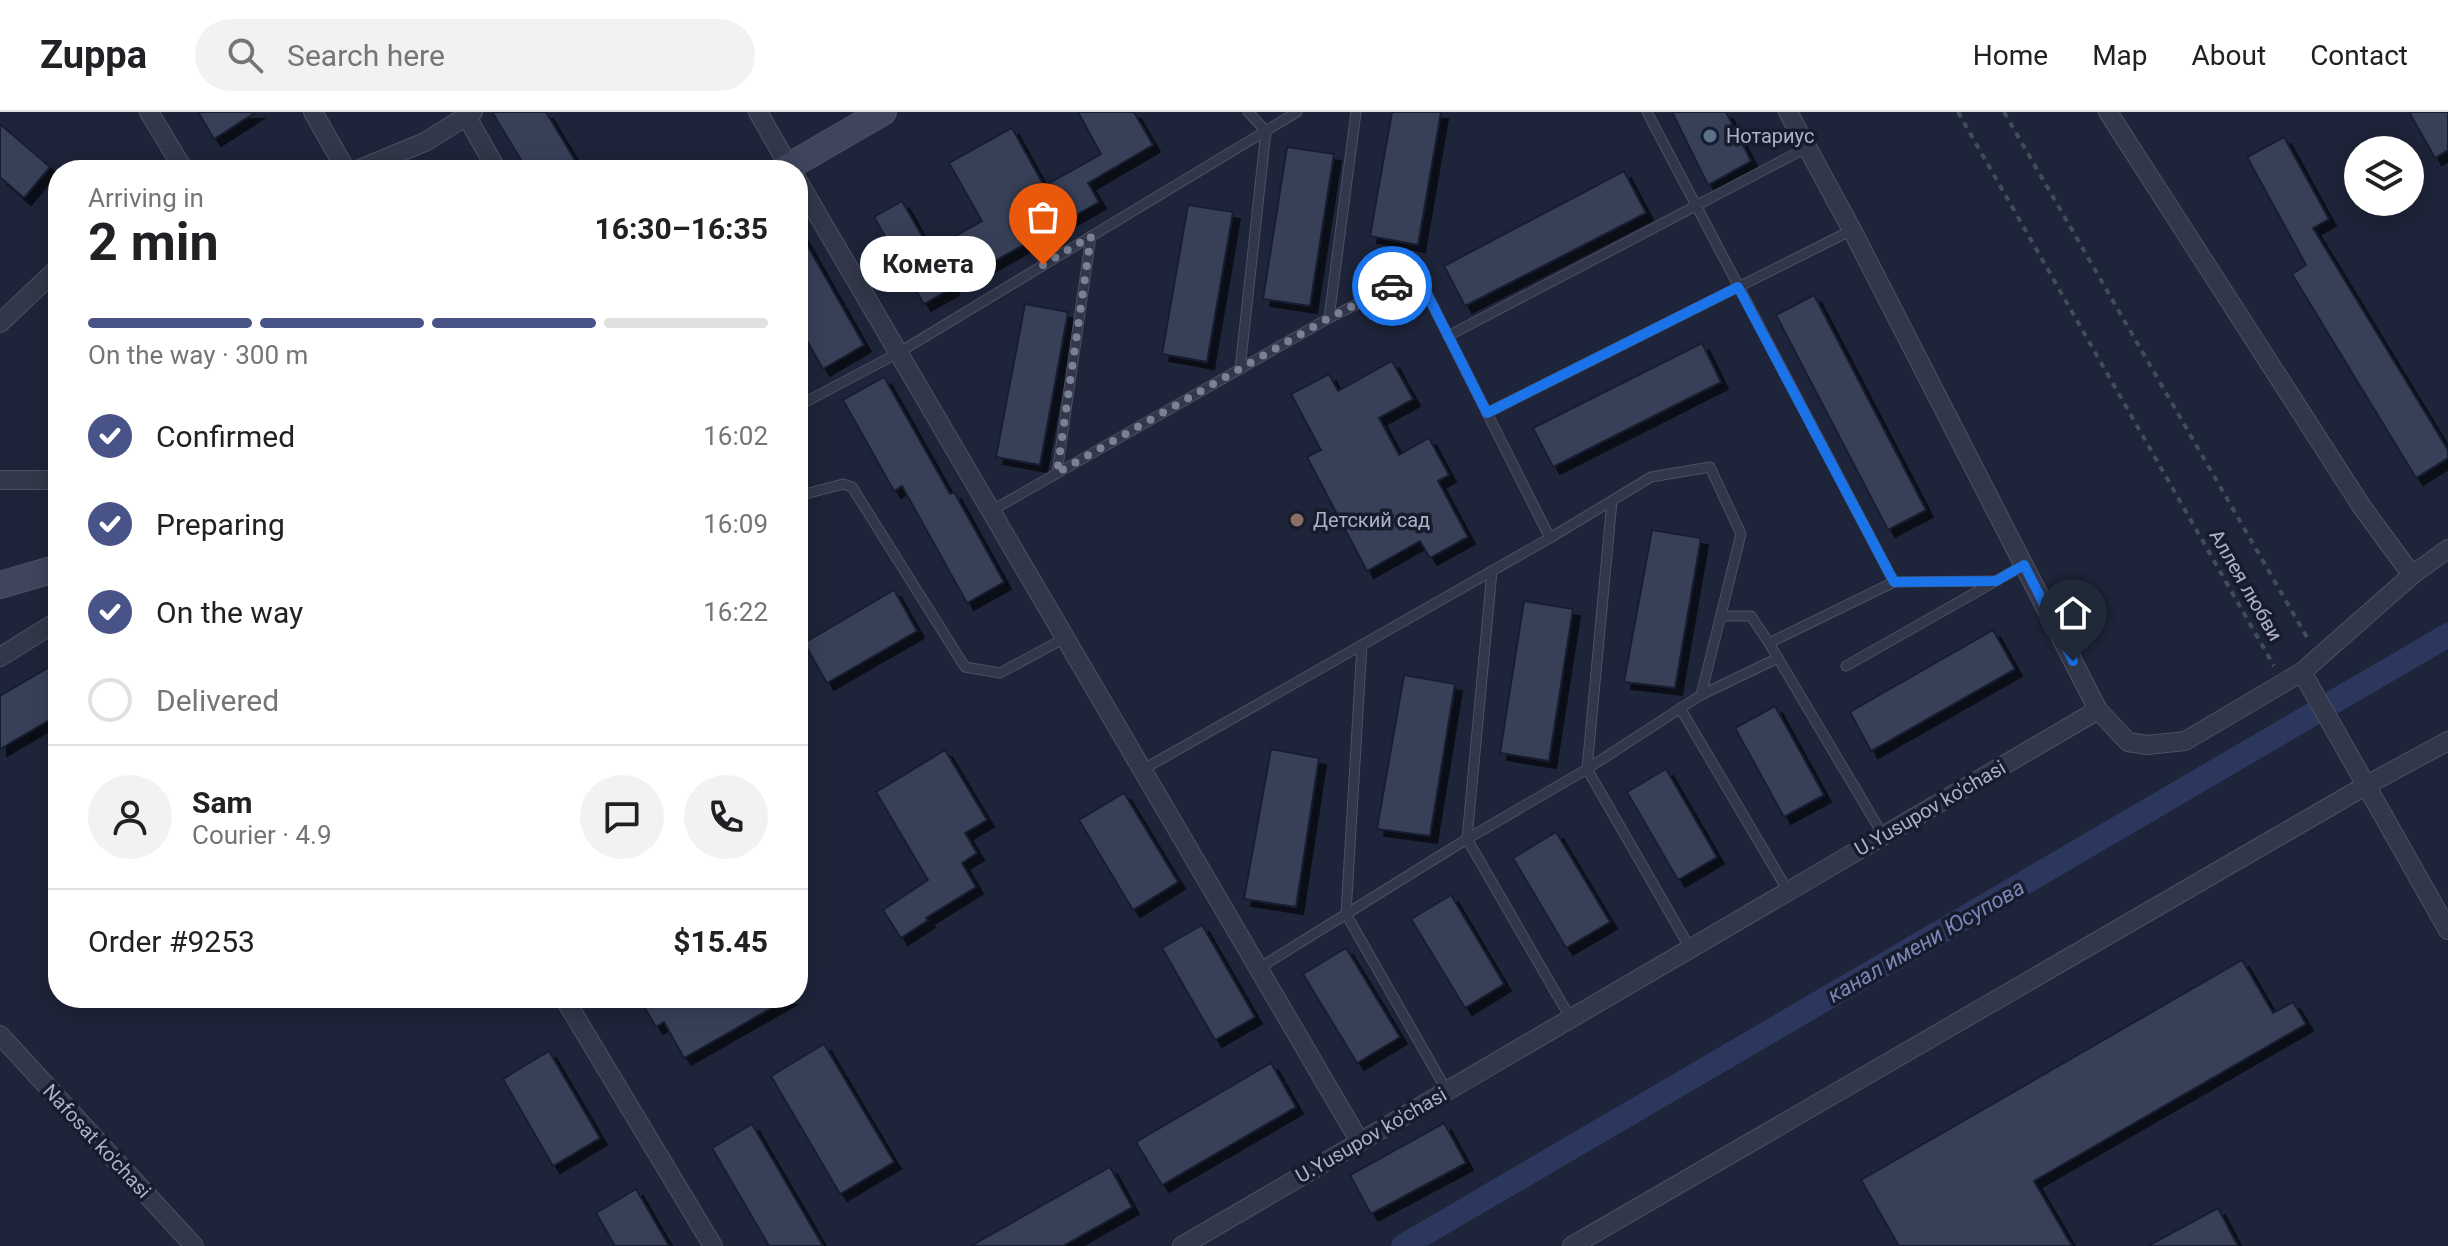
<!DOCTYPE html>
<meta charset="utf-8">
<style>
:root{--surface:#fff;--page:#f2f2f2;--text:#202124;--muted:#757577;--line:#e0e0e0;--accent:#485487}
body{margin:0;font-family:Roboto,sans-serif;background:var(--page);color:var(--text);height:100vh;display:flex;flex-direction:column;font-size:30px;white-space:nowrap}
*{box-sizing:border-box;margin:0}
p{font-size:26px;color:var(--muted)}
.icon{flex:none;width:44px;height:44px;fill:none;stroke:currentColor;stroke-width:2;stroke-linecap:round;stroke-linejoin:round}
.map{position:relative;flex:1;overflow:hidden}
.sheet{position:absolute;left:48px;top:48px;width:760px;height:848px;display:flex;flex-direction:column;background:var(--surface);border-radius:32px;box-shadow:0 4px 20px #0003}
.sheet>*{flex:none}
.buttons{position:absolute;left:2344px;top:24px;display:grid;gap:16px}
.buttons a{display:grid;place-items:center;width:80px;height:80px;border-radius:50%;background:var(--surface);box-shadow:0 4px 20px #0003;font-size:40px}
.pin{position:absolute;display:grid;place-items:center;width:68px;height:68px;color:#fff;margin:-82px -34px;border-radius:50% 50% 50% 0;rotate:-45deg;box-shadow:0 0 8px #0007}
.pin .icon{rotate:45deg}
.courier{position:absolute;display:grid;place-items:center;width:80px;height:80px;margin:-40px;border:6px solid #1a73e8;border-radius:50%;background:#fff;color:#222;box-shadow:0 2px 10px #0007}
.bubble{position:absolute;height:56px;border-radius:28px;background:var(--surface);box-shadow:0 4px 20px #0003;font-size:26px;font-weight:700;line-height:56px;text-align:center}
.summary em{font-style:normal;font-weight:700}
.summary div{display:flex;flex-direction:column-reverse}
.summary{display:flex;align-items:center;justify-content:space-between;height:136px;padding:0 40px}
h1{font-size:52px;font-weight:700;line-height:60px}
.bar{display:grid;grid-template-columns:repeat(4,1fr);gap:12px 8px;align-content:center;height:96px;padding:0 40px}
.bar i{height:10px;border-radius:6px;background:var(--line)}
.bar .active{background:var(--accent)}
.bar p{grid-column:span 4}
.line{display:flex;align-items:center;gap:20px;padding:0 40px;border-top:2px solid var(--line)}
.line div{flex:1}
.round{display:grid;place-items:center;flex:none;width:84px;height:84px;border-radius:42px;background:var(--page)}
ol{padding:0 40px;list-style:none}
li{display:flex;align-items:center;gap:24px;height:88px}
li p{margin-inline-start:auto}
li .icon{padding:8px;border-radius:50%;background:var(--accent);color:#fff;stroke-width:4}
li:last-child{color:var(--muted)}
li i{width:44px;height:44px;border:4px solid var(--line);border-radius:50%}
header{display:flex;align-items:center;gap:48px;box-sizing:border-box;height:112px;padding:0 40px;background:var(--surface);border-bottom:2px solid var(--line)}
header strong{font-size:38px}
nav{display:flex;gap:44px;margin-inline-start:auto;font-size:28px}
.search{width:560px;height:72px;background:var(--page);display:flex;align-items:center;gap:20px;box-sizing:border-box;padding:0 28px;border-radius:44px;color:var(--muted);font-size:30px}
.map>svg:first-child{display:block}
</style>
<header>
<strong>Zuppa</strong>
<div class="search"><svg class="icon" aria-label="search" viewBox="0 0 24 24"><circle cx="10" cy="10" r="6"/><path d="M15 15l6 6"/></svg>Search here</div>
<nav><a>Home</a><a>Map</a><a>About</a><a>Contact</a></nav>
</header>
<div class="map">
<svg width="2448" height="1134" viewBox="0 0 2448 1134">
<defs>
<filter id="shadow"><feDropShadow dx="7" dy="7" stdDeviation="0" flood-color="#0009"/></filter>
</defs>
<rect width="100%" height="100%" fill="#1e2439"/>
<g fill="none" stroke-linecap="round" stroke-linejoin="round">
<polyline stroke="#2c375e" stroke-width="24" points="1403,1134 2448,523"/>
</g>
<g fill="#394159" stroke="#191e30" stroke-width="2" filter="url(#shadow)">
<polygon points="198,0 256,0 214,27"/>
<polygon points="492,0 546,0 581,58 527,58"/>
<polygon points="1078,0 1134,0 1153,33 1088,71 1099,90 951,174 952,176 924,192 874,105 902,89 930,138 982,109 949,51 1012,16 1044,74 1101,42"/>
<polygon points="1392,0 1441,0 1418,133 1370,124"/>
<polygon points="1672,0 1726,0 1751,49 1708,73"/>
<polygon points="2409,0 2448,0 2448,38 2435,46"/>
<polygon points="0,12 50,55 24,86 0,65"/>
<polygon points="2284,25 2329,107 2313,116 2448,338 2448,346 2416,366 2292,162 2306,153 2247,45"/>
<polygon points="1287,35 1334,42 1310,194 1263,187"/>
<polygon points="1624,59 1646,101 1465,194 1444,154"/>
<polygon points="1188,93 1233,100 1207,250 1162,242"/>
<polygon points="798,117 864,233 823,257 798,213"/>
<polygon points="1814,183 1926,398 1888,418 1776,203"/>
<polygon points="1025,192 1068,200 1040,353 996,345"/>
<polygon points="1702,231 1721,270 1553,355 1533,316"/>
<polygon points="1392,249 1413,287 1379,306 1399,343 1429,326 1449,363 1438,369 1468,425 1430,446 1420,429 1367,459 1307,345 1321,338 1291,282 1329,262 1338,279"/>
<polygon points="884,265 950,382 954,380 1004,470 967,491 902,374 894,379 843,288"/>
<polygon points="1652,418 1701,426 1675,576 1624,570"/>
<polygon points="894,478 917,519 827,571 804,531"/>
<polygon points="1524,489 1573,497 1549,649 1500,641"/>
<polygon points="1993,518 2015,557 1871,639 1850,600"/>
<polygon points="58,550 58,603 0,637 0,584"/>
<polygon points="1404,563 1455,572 1430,724 1377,717"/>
<polygon points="1775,594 1824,683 1784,705 1735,616"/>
<polygon points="1271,637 1319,646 1296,795 1244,787"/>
<polygon points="945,638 987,708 965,721 977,741 962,751 976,775 926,806 928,808 901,826 883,798 928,768 876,680"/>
<polygon points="1666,657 1717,745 1678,768 1627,680"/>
<polygon points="1124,681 1178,770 1133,798 1079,708"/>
<polygon points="1556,720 1610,810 1566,836 1513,746"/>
<polygon points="1451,783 1504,872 1465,896 1411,807"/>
<polygon points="1202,813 1255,905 1215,928 1162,836"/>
<polygon points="1346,836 1400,925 1357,951 1303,862"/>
<polygon points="2242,848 2273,901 2293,890 2306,912 2034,1069 2072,1134 1899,1134 1861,1068"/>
<polygon points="639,886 789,886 684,946 664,910 656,915"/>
<polygon points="824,932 894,1050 840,1082 771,964"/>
<polygon points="549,939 600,1026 553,1054 503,967"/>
<polygon points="1271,951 1296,995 1162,1073 1136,1030"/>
<polygon points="1444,1011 1466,1051 1371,1102 1350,1063"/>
<polygon points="752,1012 823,1134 769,1134 712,1036"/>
<polygon points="1110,1055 1132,1095 1063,1134 971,1134"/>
<polygon points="636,1077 669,1134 615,1134 596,1101"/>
<polygon points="2218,1096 2238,1134 2148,1134"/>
</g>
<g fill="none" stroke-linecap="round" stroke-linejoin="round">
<g stroke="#4c5164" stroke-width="11">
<g id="lane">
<polyline points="1647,0 1894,470 1769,531 1883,723"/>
<polyline points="1448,224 1806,36"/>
<polyline points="1240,257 1266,19 1248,0"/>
<polyline points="798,294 898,241 1297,0"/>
<polyline points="1487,301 1852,118"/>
<polyline points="1057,361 1091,124"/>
<polyline points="798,384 843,372 852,375 965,555 1000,561 1065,526"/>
<polyline points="1612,389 1587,657 1690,836"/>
<polyline points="991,399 1329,206 1356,0"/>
<polyline points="1492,459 1467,727 1571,907"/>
<polyline points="1894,470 1995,469"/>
<polyline points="1721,504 1751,504 1769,531"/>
<polyline points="1362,533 1346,802 1447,979"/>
<polyline points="1846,554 2024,453"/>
<polyline points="1701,583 1778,546"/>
<polyline points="1680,596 1788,779"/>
<polyline points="1142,658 1550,426 1417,162 1329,206"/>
<polyline points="1259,856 1467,727 1587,657 1701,583 1741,422 1710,355 1651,365 1550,426"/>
</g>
</g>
<g stroke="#4c5164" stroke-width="20">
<g id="street">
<polyline points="149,0 184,58"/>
<polyline points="313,0 346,58"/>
<polyline points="464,0 497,58"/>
<polyline points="758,0 791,58"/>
<polyline points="2108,0 2362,395 2412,463 2448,437"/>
<polyline points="357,58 425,30 473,0"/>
<polyline points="798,69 1360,1030"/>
<polyline points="0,211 58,156"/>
<polyline points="0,368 58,368"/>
<polyline points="2412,463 2302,560 2448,818"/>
<polyline points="0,545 58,509"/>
<polyline points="2098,598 2128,630 2147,633 2185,629 2302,560"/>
<polyline points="564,886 713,1134"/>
<polyline points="0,923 194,1134"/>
<polyline points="1182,1134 2098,598 1852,118 1788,0"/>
<polyline points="1572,1134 2365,674 2448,629"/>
</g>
</g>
<g stroke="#4c5164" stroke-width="28">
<g id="secondary">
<polyline points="783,58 883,0"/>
<polyline points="0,473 58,456"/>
</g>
</g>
<g stroke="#3d4f57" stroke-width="4" stroke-dasharray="6 6" stroke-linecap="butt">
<polyline points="1958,0 2274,554"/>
<polyline points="2004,0 2308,527"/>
</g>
<use href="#lane" stroke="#323749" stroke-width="9"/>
<use href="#street" stroke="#323749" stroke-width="18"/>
<use href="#secondary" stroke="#3f455d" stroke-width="26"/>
</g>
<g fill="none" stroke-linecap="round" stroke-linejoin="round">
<polyline stroke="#7a8095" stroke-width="8" stroke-dasharray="0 14.4" points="1043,153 1091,124 1057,361 1329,206 1392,174"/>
<polyline stroke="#1a73e8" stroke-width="10" points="1392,174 1417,162 1487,301 1738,175 1894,470 1996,469 2024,453 2073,549"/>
</g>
<circle fill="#5c6f8a" stroke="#171c2d" stroke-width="3" cx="1710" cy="24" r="8"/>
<circle fill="#8d6e63" stroke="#171c2d" stroke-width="3" cx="1297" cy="408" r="8"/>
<g text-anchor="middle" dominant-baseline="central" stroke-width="7" stroke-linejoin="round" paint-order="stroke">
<g font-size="20" fill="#acb1c6" stroke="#171c2d" text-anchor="start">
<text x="1726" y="24">Нотариус</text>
<text x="1313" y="408">Детский сад</text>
</g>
<g font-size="20" fill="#acb1c6" stroke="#171c2d">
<text transform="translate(2246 473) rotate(60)">Аллея любви</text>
<text transform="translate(1930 696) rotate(-30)">U.Yusupov ko'chasi</text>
<text transform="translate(1371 1023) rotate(-30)">U.Yusupov ko'chasi</text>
<text transform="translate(97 1029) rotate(47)">Nafosat ko'chasi</text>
</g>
<g font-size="22" font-style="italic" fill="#7987b6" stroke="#171c2d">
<text transform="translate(1926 829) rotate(-30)">канал имени Юсупова</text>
</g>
</g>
</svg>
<div class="buttons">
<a><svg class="icon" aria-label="layers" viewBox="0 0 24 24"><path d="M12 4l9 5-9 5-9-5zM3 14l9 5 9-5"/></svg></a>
</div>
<div class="pin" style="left:1043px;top:153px;background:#ea580c"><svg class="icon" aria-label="bag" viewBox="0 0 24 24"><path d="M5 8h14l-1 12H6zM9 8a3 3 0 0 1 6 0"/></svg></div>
<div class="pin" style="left:2073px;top:549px;background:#1f2937"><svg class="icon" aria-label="home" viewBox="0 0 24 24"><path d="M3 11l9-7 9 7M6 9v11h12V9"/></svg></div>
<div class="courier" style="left:1392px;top:174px"><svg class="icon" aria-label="car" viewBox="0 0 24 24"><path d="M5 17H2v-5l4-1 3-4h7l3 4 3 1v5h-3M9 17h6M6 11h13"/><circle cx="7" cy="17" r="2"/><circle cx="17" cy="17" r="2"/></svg></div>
<div class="bubble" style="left:860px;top:124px;width:136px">Комета</div>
<section class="sheet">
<div class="summary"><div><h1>2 min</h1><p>Arriving in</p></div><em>16:30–16:35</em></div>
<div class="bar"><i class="active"></i><i class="active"></i><i class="active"></i><i></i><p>On the way · 300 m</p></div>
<ol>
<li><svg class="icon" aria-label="check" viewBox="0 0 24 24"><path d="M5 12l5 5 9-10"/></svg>Confirmed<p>16:02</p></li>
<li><svg class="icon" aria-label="check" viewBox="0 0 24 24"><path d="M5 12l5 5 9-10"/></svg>Preparing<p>16:09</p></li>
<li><svg class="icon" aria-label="check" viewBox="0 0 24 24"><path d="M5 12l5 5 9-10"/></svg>On the way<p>16:22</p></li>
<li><i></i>Delivered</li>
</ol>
<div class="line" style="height:144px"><a class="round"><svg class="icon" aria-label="person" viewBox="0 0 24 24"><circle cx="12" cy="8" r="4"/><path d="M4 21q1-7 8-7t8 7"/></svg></a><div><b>Sam</b><p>Courier · 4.9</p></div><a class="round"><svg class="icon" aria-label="chat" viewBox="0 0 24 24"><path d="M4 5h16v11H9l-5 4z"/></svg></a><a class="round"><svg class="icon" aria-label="phone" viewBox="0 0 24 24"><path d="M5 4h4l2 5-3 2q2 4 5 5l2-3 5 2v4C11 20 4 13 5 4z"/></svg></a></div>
<div class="line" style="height:104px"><div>Order #9253</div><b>$15.45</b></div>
</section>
</div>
